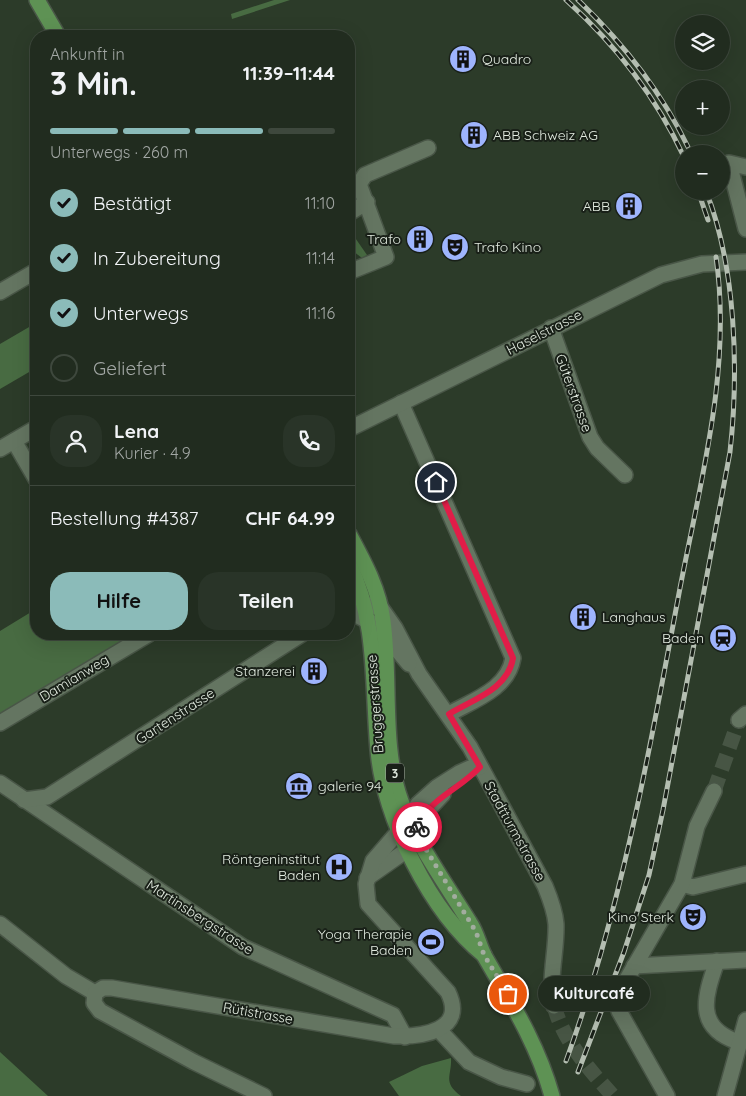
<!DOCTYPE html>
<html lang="de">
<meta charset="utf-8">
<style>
:root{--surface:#212c1f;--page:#293428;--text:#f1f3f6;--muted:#a2a7a4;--line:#3e483d;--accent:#8bbbb9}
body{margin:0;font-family:Quicksand,sans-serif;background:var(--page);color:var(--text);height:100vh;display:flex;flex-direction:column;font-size:19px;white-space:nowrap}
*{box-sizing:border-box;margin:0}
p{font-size:16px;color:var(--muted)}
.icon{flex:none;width:28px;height:28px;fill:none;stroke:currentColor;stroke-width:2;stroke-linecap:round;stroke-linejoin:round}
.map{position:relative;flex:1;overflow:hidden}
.side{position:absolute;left:30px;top:30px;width:325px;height:610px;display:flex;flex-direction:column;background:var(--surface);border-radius:20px;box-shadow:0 5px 20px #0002,0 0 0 1px var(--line)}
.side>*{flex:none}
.controls{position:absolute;left:675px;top:15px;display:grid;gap:10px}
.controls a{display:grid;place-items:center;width:55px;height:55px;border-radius:50%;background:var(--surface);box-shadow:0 5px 20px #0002,0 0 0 1px var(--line);font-size:25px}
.pin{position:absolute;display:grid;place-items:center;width:42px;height:42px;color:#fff;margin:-21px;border:2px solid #fff;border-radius:50%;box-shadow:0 1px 5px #0007}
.courier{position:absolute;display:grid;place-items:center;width:50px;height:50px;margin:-25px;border:4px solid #e11d48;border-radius:50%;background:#fff;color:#222;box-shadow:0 1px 6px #0007}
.bubble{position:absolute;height:35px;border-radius:18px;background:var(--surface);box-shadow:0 5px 20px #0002,0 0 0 1px var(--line);font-size:16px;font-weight:800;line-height:35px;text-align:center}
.head em{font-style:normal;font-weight:800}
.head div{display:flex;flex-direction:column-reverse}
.head{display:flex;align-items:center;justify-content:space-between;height:85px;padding:0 20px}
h1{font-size:32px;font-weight:800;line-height:38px}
.bar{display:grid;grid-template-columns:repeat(4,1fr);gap:8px 5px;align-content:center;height:60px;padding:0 20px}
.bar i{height:6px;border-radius:4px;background:var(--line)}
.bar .current{background:var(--accent)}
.bar p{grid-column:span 4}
.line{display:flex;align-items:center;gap:12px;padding:0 20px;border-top:1px solid var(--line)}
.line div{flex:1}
.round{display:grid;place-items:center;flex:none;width:52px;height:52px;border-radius:20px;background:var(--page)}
ol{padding:0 20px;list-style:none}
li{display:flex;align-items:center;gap:15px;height:55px}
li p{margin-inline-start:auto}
li .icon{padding:5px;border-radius:50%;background:var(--accent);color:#111;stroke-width:4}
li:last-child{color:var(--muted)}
li i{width:28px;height:28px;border:2px solid var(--line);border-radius:50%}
.primary-button{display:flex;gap:10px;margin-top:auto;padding:10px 20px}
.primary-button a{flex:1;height:58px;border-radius:20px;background:var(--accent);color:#111;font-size:20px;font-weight:800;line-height:58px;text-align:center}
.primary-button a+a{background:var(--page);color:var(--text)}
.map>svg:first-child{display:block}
</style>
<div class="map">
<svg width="746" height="1096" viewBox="0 0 746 1096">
<rect width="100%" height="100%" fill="#2c3b29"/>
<g fill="#486b42">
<polygon points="274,0 290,0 232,19 231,14"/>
<polygon points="349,229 367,255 362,258 349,248"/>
<polygon points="36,323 36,368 0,389 0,344"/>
<polygon points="36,609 36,634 141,634 0,719 0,631"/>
<polygon points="0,1052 48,1096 0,1096"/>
<path d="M451,1058c1,18 -9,24 10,38h-62l-10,-14 33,-16z"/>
</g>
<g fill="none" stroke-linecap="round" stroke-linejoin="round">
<g stroke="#475544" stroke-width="15" stroke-dasharray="15 8" stroke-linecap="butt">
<polyline points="714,791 739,720"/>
<path d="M554,1006c10,36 35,63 59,90"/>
</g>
<g stroke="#495647" stroke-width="18">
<g id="minor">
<polyline points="746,167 729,163 746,229"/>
<polyline points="349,189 359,184 365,175 428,148"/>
<polyline points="349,213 367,202"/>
<polyline points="349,272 386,257 359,184"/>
<polyline points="0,292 36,271"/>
<polyline points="551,328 590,437 597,448 625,475"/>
<path d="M401,403l112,255c-5,31 -39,42 -64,56"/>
<polyline points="349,429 661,275 702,264 746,262"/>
<polyline points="14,441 36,479"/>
<polyline points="0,449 36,428"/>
<path d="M349,604h16l16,4 14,20 24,46 51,73 75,139c5,12 10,25 11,38 1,27 -8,55 -2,82"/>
<polyline points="354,614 376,625 409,664"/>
<polyline points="739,720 746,714"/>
<polyline points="0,723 149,634"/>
<polyline points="0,783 243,947 393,1015 405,1037"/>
<polyline points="24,800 47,797 302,634"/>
<polyline points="367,878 407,850 426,812 443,794"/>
<polyline points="682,884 693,887 746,874"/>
<polyline points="0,924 66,976 95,993"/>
<path d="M717,961c-12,35 -23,66 21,81"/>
<polyline points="634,966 746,960"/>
<polyline points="439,1030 469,1062 501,1077 527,1084"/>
<path d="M264,1096l-70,-34 -94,-51 -6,-8 1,-10 8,-5h9l282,48c28,1 73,-5 54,-44l-80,-88 -2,-20 7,-23 26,-30 19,-27 19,-17 22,-14 11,-5 10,-1"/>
<polyline points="667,1096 619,1011 619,999 627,979 682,884 697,826 714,791"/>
<polyline points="725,1096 746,1020"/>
</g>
</g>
<g stroke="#495647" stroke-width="18">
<g id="major">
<polyline points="37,0 58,36"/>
<path d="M349,534c15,28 30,55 34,87 8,58 -2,126 18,180 16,44 45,83 69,122 7,10 9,23 15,34 26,45 53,88 67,139"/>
<path d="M349,564c29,58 23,124 29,186 5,67 53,163 106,205"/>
</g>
</g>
<use href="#minor" stroke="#647561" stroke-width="15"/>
<use href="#major" stroke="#5e9254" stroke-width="15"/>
<g stroke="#b4beb1" stroke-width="5">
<g id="rail">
<path d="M566,0c49,44 90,97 118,157"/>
<path d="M578,0c45,43 83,91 110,147"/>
<polyline points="698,191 708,220"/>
<path d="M566,1061c56,-153 84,-313 114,-473 21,-109 52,-221 36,-331"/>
<path d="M578,1072l46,-120 25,-77 14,-65 67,-358c9,-81 6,-185 -24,-261"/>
</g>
</g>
<use href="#rail" stroke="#192018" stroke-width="3" stroke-dasharray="9" stroke-linecap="butt"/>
</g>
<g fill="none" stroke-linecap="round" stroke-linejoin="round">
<polyline stroke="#a2ad9f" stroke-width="5" stroke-dasharray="0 9" points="417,827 415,831 476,932 484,955 508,994"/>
<path stroke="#e11d48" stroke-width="6" d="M417,827c14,-30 42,-37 63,-60l-31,-53c25,-15 59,-25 64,-56l-77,-176"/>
</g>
<defs>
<g id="building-disc" transform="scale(1.4375)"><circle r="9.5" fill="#9eb4fd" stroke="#192018"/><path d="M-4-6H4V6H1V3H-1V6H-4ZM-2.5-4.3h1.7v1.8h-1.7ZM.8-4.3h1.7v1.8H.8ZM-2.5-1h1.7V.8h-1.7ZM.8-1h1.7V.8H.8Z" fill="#111"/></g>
<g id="theatre-disc" transform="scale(1.4375)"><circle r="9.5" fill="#9eb4fd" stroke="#192018"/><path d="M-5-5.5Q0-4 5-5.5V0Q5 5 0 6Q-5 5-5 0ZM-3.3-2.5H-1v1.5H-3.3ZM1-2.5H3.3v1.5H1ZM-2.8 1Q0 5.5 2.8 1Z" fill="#111"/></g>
<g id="station-disc" transform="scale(1.4375)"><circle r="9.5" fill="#9eb4fd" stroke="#192018"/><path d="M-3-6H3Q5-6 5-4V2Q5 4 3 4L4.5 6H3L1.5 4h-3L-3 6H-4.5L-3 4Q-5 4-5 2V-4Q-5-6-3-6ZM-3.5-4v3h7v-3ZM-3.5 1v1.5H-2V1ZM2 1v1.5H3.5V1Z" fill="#111"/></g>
<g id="museum-disc" transform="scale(1.4375)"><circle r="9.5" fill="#9eb4fd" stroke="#192018"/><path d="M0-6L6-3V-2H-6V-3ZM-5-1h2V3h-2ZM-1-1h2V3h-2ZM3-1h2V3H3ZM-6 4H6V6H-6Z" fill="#111"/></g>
<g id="hospital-disc" transform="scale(1.4375)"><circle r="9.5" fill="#9eb4fd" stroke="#192018"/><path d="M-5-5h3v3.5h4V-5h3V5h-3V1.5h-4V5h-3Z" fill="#111"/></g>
<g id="stadium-disc" transform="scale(1.4375)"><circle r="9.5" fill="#9eb4fd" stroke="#192018"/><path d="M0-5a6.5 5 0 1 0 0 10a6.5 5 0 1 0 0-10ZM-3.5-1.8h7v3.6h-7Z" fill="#111"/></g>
</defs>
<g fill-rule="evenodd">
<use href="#building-disc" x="463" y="59"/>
<use href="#building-disc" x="474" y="135"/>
<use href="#building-disc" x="629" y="206"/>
<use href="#building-disc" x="420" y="239"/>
<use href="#theatre-disc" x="455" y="247"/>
<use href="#building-disc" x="583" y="617"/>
<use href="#station-disc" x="723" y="638"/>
<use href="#building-disc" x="314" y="671"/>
<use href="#museum-disc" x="299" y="786"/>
<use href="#hospital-disc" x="339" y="867"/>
<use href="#theatre-disc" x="693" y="917"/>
<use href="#stadium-disc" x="431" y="942"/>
</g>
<g text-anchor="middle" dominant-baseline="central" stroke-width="4" stroke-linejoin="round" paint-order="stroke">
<rect fill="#192018" stroke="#a5ada3" stroke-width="1" x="386" y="763.5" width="18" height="19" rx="4"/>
<g font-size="12" font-weight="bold" fill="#e1eadf">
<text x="395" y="773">3</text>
</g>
<g font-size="14" fill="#e1eadf" stroke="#192018" text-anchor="end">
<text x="482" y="59" text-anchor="start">Quadro</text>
<text x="493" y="135" text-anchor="start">ABB Schweiz AG</text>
<text x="610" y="206">ABB</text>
<text x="401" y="239">Trafo</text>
<text x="474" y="247" text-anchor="start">Trafo Kino</text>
<text x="602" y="617" text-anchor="start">Langhaus</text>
<text x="704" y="638">Baden</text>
<text x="295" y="671">Stanzerei</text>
<text x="318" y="786" text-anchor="start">galerie 94</text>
<text x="320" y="859">Röntgeninstitut<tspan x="320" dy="16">Baden</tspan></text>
<text x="674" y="917">Kino Sterk</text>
<text x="412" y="934">Yoga Therapie<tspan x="412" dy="16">Baden</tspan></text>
</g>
<g font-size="14" fill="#e1eadf" stroke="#192018">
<text transform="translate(544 332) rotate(-27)">Haselstrasse</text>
<text transform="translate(574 393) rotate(70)">Güterstrasse</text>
<text transform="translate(74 678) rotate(-31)">Damianweg</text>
<text transform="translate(375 704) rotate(-94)">Bruggerstrasse</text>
<text transform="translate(175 716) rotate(-33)">Gartenstrasse</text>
<text transform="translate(515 831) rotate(61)">Stadtturmstrasse</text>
<text transform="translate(200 917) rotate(33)">Martinsbergstrasse</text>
<text transform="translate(258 1013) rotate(10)">Rütistrasse</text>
</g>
</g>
</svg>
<div class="controls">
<a><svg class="icon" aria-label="layers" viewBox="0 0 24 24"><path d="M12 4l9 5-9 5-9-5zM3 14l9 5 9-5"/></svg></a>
<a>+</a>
<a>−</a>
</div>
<div class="pin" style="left:508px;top:994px;background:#ea580c"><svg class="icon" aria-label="bag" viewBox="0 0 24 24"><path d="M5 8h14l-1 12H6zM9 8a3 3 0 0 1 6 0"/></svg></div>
<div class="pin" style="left:436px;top:482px;background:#1f2937"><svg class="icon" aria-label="home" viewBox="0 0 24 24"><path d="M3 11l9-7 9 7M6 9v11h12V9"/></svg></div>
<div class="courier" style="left:417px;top:827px"><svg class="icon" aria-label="bike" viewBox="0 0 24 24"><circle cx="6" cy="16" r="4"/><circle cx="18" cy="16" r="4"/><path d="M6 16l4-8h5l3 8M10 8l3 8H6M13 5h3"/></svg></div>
<div class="bubble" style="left:538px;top:976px;width:112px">Kulturcafé</div>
<section class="side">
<div class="head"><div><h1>3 Min.</h1><p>Ankunft in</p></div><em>11:39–11:44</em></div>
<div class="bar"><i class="current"></i><i class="current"></i><i class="current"></i><i></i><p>Unterwegs · 260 m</p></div>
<ol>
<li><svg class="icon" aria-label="check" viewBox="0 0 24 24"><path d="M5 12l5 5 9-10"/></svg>Bestätigt<p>11:10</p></li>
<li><svg class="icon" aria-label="check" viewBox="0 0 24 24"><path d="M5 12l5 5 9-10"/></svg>In Zubereitung<p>11:14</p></li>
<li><svg class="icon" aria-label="check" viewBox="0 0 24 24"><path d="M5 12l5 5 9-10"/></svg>Unterwegs<p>11:16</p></li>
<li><i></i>Geliefert</li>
</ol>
<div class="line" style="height:90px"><a class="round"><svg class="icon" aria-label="person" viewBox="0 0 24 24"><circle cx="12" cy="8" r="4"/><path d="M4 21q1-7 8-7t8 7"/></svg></a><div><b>Lena</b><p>Kurier · 4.9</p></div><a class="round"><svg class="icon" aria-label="phone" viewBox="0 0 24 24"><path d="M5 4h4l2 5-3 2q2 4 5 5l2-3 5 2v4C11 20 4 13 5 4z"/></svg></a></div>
<div class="line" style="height:65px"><div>Bestellung #4387</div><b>CHF 64.99</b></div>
<div class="primary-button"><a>Hilfe</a><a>Teilen</a></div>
</section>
</div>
